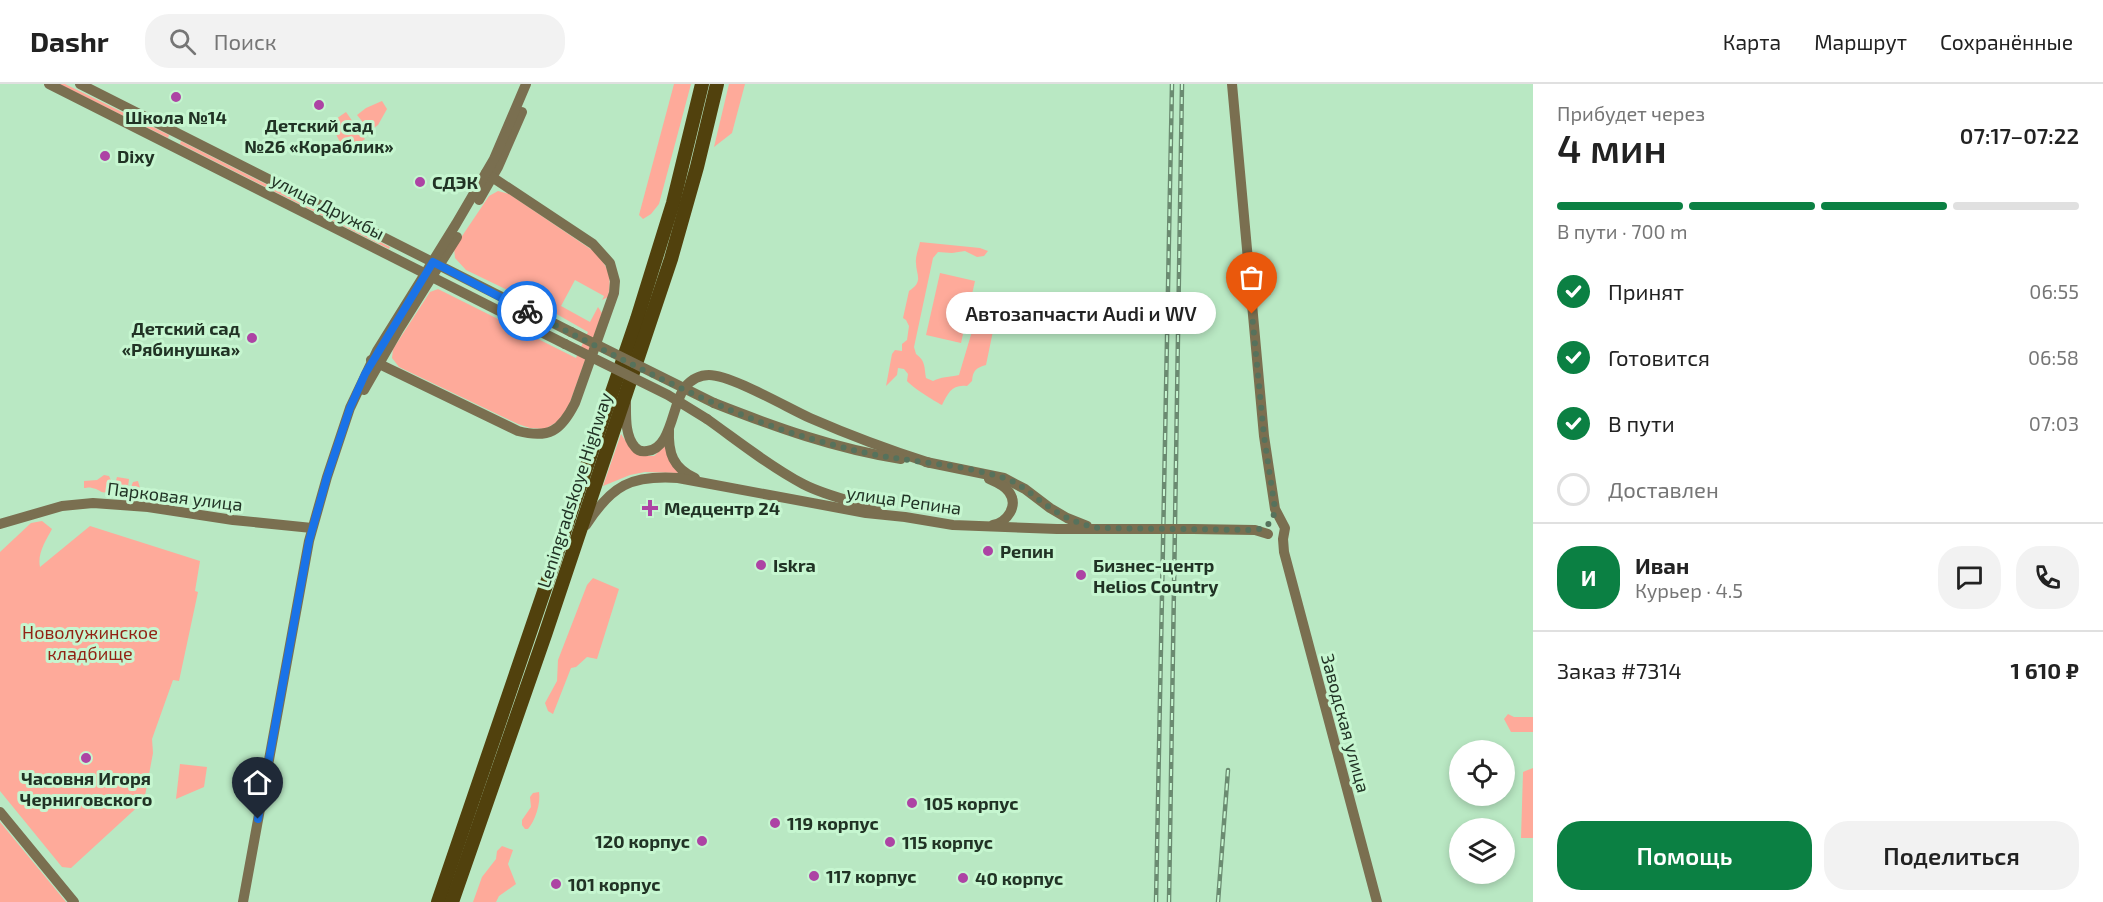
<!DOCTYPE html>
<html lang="ru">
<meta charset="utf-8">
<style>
:root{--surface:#fff;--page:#f2f2f2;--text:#222;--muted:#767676;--line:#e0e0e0;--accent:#0b8043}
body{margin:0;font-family:"Exo 2",sans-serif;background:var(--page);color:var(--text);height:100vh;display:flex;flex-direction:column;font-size:22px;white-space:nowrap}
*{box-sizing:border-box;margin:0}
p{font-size:20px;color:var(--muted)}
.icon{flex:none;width:33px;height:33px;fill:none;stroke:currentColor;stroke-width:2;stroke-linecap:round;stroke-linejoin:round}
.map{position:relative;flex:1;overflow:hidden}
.side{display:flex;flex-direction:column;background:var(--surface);width:570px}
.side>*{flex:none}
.fabs{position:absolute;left:1449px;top:656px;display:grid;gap:12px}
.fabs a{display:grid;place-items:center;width:66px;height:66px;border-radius:50%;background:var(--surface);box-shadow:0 3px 9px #0003;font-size:30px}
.pin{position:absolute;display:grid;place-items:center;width:51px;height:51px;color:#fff;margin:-62px -26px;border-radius:50% 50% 50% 0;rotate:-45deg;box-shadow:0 0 6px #0007}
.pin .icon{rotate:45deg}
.courier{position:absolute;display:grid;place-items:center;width:60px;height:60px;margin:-30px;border:4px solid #1a73e8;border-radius:50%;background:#fff;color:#222;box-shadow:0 2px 8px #0007}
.bubble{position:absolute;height:42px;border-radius:21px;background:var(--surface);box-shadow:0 3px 9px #0003;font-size:20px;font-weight:600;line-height:42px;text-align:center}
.summary em{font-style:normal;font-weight:600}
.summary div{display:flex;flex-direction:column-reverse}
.summary{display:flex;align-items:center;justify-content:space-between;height:102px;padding:0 24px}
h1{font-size:39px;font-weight:600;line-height:45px}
.bar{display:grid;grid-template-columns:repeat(4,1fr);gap:9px 6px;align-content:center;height:72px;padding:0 24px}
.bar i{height:8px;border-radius:4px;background:var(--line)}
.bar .active{background:var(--accent)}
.bar p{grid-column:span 4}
.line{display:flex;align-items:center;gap:15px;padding:0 24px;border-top:2px solid var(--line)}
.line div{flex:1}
.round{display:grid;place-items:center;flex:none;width:63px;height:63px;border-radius:24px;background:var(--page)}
ol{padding:0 24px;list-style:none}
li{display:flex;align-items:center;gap:18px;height:66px}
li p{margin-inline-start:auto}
li .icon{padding:6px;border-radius:50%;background:var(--accent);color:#fff;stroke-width:4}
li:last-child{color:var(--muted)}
li i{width:33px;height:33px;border:3px solid var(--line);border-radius:50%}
.action{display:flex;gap:12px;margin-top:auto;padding:12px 24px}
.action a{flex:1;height:69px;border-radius:24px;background:var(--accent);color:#fff;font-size:24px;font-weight:600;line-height:69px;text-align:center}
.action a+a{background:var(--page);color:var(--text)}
header{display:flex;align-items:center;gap:36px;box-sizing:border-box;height:84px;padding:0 30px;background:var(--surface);border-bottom:2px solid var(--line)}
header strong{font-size:28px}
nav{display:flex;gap:33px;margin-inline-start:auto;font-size:21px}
.search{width:420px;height:54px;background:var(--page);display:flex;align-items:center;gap:15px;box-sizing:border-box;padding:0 21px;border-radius:24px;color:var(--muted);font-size:22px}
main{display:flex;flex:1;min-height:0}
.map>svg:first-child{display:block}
</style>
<header>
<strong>Dashr</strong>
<div class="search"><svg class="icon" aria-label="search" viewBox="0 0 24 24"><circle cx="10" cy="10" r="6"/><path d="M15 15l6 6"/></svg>Поиск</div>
<nav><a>Карта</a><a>Маршрут</a><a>Сохранённые</a></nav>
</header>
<main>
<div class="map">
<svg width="1533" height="818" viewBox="0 0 1533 818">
<rect width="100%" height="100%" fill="#b9e8c3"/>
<g fill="#feaa9a">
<polygon points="59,0 65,0 169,51 168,54"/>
<polygon points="674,0 691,0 659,120 651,130 643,135 639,131"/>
<polygon points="729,0 745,0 732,49 714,63"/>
<polygon points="382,17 387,25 378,41 370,47 357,31 366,24"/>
<path d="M346,28l7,10 6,4 -1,4 7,9 -13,9c-15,-4 -16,-13 -19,-27z"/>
<polygon points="181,57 390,163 389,165 180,60"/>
<path d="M498,107l11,3 86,58c14,16 17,24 13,45l-6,3 2,-4 -29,-16 -14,26 29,16 8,-15 4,6 -34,95 -11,14 -12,7 -15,-1 -12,-4 -119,-57 -7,-9 1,-9 37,-57 8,-3 138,69 12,-26 -35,-20 -87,-42 -11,-12 -1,-10 35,-52z"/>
<path d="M920,158l60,6 8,3 -4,5 -7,1 -12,-6 -13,2 -14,-1 -5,6 -19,89 2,7c10,7 8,14 10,24l7,3c7,-4 17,-4 26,-6l14,-47c8,2 13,0 20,3l-7,34c-10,3 -13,5 -14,16l-5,5c-15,-2 -19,7 -25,19 -8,-4 -30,-18 -35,-24l1,-7 -4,-5 -6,-1 -1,7 -11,11 6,-32 3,-4 7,1v-7l5,-4 2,-14 -3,-6 -3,-2 6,-27c15,-10 7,-16 7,-28 -1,-6 3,-15 4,-21z"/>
<polygon points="940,189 975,197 961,259 926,251"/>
<path d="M621,350c8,12 16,23 33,22l12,-11 12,28 -33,-1 -15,3 -27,11z"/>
<path d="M104,391l5,1 4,9 2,-1 2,-7 12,2 -1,8h3l2,-5 5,-1 2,7 -4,4 -11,-1 -7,4 -7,-6c-9,8 -10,0 -19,-1 -3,-1 -5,0 -8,0v-7l13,-1z"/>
<path d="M42,437l10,8c-6,11 -15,25 -12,38l50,-41 110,35 -5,30 3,1 -19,89 -6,-1 -21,59 1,14 -9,48 -73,67 -9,-1 -62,-76v-239l31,-29z"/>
<polygon points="593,494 619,505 597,575 587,573 576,583 571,584 553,630 548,627 545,619 557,597 558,576 587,501"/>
<polygon points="1508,630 1514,633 1533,633 1533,648 1511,648 1504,635"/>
<polygon points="180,680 207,683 204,703 176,715"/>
<polygon points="1533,684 1533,754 1521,754 1523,688"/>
<path d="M539,708c2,11 -4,29 -11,37h-3l-3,-4v-5l9,-13 -1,-10 3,-4z"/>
<polygon points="0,738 66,818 0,818"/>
<polygon points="502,762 513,766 508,780 516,800 499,812 496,818 473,818 482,793 496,775 497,767"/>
</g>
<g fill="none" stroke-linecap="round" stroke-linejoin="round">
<g stroke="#7a6f50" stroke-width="10">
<polyline points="49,0 565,260"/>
<polyline points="80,0 571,248"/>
<polyline points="1232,0 1264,352 1275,425 1285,444 1283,455 1284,468 1377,818"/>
<polyline points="479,116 498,83 522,28"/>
<path d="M371,276l147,71c31,8 43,0 57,-28l39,-110 1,-12 -5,-18 -17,-19 -107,-71"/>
<polyline points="364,306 399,245 457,153"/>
<path d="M626,319c0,14 -1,33 9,44 3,4 7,5 12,4 25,-2 25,-48 38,-64 6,-7 14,-12 24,-12 22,0 77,32 101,43 39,17 79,32 120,45"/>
<path d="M714,319c61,24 122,46 187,56"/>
<path d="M707,335c31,22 62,47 96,65 23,12 49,17 74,25"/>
<path d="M669,346c-1,23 4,38 26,48"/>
<polyline points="926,378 1004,394 1025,405 1050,424 1067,434 1087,442"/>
<path d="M989,395c7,3 15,6 20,13 10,14 -2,30 -16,33"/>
<polyline points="0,440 62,422 93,419 148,423 233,436 312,444"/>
<path d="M586,441c26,-40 45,-50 92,-47l188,35 39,4 48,8 104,4h76"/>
<polyline points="1193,445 1255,446 1268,450"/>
<polyline points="0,728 74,818"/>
<polyline points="243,818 309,457 327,393 350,324 377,267 456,140 494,75 526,0"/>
</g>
<g stroke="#51410d" stroke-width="14">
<polyline points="438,818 637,235 673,119 702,0"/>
<polyline points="452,818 545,551 671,175 697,83 717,0"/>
</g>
<g stroke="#6b8b71" stroke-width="4.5">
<g id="rail">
<polyline points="1156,818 1172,0"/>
<polyline points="1169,818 1182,0"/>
<polyline points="1218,818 1228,686"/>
</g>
</g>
<use href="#rail" stroke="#c6f6d0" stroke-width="2" stroke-dasharray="7" stroke-linecap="butt"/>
<g stroke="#7a6f50" stroke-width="10">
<polyline points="571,248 714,319"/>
<polyline points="565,260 668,311 707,335"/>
<polyline points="1133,445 1193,445"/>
</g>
</g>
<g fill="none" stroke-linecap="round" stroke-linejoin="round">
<path stroke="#56725c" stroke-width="6" stroke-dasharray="0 10.8" d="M527,227c88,44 175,93 268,123 30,9 62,18 93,23 38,6 79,9 116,21 18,6 30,19 45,29 15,11 32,18 50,21l156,2c12,-2 18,-8 20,-21l-11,-73 -12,-122"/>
<polyline stroke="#1a73e8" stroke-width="8" points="258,735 309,457 327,393 350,324 365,290 433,178 527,227"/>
</g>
<g fill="#ad43a4" stroke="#c6f6d0" stroke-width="2">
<circle cx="176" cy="13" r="6"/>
<circle cx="319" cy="21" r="6"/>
<circle cx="105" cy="72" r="6"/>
<circle cx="420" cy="98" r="6"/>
<circle cx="252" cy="254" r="6"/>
<path d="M647 415h6v6h6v6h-6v6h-6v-6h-6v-6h6z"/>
<circle cx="988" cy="467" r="6"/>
<circle cx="761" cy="481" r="6"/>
<circle cx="1081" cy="491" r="6"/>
<circle cx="86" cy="674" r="6"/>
<circle cx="912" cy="719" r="6"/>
<circle cx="775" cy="739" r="6"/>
<circle cx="702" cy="757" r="6"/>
<circle cx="890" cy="758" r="6"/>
<circle cx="814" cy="792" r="6"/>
<circle cx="963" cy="794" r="6"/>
<circle cx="556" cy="800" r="6"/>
</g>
<g text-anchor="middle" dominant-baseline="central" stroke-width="6" stroke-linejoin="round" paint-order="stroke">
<g font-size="18" font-weight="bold" fill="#213325" stroke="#c6f6d0" text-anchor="start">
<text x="176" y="33" text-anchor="middle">Школа №14</text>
<text x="319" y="41" text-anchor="middle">Детский сад<tspan x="319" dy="21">№26 «Кораблик»</tspan></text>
<text x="117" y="72">Dixy</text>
<text x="432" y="98">СДЭК</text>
<text x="240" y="244" text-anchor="end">Детский сад<tspan x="240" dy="21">«Рябинушка»</tspan></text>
<text x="664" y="424">Медцентр 24</text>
<text x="1000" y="467">Репин</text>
<text x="773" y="481">Iskra</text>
<text x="1093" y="481">Бизнес-центр<tspan x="1093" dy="21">Helios Country</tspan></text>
<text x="86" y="694" text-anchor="middle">Часовня Игоря<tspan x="86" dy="21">Черниговского</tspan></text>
<text x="924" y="719">105 корпус</text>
<text x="787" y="739">119 корпус</text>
<text x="690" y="757" text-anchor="end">120 корпус</text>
<text x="902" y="758">115 корпус</text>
<text x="826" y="792">117 корпус</text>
<text x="975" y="794">40 корпус</text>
<text x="568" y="800">101 корпус</text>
</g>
<g font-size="18" fill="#213325" stroke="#c6f6d0">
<text transform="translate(328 122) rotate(27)">улица Дружбы</text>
<text transform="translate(574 406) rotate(-72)">Leningradskoye Highway</text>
<text transform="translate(175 412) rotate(7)">Парковая улица</text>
<text transform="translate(904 416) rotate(8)">улица Репина</text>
<text transform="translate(1346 639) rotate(75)">Заводская улица</text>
</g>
<g font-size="18" fill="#922314" stroke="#c6f6d0">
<text x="90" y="548">Новолужинское<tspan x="90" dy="21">кладбище</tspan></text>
</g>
</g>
</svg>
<div class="fabs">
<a><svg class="icon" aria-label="locate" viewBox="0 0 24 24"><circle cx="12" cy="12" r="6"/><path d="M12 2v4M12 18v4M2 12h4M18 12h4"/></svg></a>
<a><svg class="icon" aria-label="layers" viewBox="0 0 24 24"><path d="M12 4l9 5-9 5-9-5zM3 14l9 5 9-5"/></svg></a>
</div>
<div class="pin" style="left:1252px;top:230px;background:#ea580c"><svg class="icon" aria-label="bag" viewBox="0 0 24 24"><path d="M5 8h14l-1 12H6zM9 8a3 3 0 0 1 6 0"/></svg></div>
<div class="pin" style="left:258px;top:735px;background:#1f2937"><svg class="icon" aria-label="home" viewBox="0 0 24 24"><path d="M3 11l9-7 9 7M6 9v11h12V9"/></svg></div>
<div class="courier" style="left:527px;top:227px"><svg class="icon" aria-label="bike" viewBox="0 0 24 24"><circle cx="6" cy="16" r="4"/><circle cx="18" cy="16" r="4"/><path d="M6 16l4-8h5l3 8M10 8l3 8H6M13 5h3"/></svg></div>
<div class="bubble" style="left:946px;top:208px;width:270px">Автозапчасти Audi и WV</div>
</div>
<section class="side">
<div class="summary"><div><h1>4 мин</h1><p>Прибудет через</p></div><em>07:17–07:22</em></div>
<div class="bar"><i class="active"></i><i class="active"></i><i class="active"></i><i></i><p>В пути · 700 m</p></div>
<ol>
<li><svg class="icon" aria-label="check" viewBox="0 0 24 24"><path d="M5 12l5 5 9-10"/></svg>Принят<p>06:55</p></li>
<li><svg class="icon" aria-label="check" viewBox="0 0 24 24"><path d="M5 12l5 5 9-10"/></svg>Готовится<p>06:58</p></li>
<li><svg class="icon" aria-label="check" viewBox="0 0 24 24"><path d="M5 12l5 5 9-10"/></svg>В пути<p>07:03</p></li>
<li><i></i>Доставлен</li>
</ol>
<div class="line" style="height:108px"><b class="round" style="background:var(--accent);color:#fff">И</b><div><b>Иван</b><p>Курьер · 4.5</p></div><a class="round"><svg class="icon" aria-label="chat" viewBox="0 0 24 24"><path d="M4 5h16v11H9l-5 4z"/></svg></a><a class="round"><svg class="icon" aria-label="phone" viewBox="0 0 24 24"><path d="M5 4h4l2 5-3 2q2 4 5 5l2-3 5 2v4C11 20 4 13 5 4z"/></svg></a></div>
<div class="line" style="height:78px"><div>Заказ #7314</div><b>1 610 ₽</b></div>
<div class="action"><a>Помощь</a><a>Поделиться</a></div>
</section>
</main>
